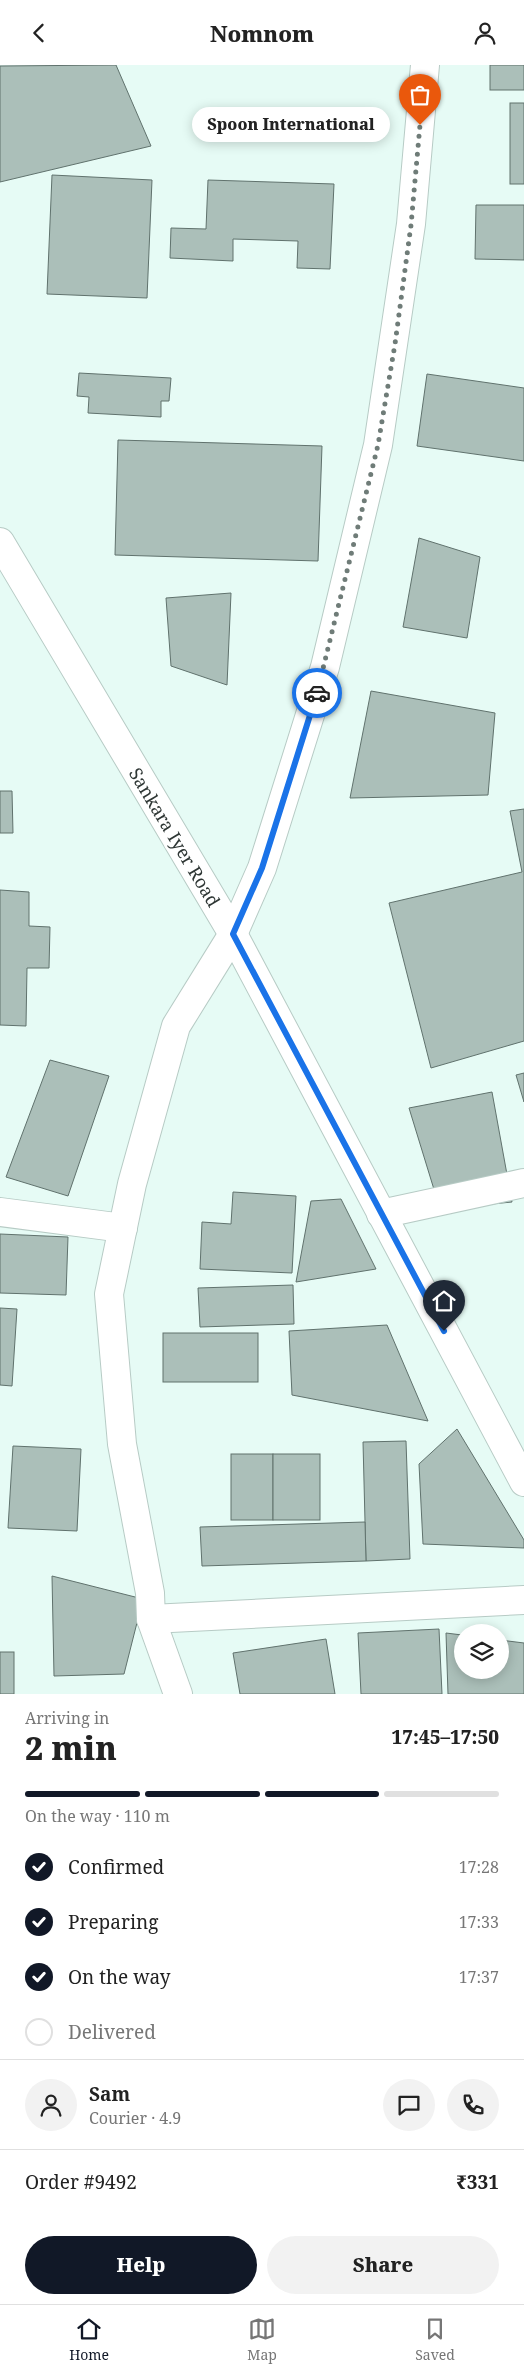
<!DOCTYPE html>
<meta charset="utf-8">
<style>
:root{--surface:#fff;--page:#f2f2f2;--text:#222;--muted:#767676;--line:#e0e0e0;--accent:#111827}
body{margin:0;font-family:"Noto Serif",serif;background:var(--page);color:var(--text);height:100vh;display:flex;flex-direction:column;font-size:19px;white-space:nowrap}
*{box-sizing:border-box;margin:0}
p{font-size:16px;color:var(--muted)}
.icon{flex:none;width:28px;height:28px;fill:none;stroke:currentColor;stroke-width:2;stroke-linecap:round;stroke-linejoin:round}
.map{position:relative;height:1629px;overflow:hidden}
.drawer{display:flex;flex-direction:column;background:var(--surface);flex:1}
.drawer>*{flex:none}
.fabs{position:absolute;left:454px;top:1559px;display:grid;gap:10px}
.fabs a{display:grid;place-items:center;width:55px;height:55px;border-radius:50%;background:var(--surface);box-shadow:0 2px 12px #0003;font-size:25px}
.pin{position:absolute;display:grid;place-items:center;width:42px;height:42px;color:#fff;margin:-51px -21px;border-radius:50% 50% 50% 0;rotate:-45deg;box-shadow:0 0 5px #0007}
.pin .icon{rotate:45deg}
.courier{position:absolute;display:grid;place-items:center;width:50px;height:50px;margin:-25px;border:4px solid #1a73e8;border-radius:50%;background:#fff;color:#222;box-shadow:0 1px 6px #0007}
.bubble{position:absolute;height:35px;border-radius:18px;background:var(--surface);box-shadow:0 2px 12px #0003;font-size:16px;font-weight:800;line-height:35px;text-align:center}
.headline em{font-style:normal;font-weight:800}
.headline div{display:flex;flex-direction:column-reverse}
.headline{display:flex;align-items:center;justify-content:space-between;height:85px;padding:0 25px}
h1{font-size:32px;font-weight:800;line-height:38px}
.bar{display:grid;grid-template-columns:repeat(4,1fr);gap:8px 5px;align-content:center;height:60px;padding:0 25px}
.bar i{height:6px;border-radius:4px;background:var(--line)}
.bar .selected{background:var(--accent)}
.bar p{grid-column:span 4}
.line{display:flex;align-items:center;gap:12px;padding:0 25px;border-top:1px solid var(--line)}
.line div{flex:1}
.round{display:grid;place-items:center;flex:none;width:52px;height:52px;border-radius:26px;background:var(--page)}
ol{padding:0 25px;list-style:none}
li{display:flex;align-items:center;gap:15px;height:55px}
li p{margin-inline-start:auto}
li .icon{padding:5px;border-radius:50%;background:var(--accent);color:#fff;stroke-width:4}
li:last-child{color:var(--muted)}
li i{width:28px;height:28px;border:2px solid var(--line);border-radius:50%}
.action{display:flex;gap:10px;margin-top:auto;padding:10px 25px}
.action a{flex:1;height:58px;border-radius:30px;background:var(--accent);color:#fff;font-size:20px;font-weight:800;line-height:58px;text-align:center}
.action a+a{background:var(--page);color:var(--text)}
header{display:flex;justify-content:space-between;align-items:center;height:65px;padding:0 25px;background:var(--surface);font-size:22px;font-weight:800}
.tab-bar{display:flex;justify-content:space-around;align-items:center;height:70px;border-top:1px solid var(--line);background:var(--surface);font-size:14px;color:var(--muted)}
.tab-bar a{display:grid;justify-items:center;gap:2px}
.tab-bar .selected{color:var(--accent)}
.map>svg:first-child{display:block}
</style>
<header><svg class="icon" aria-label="back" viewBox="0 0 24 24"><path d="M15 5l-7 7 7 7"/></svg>Nomnom<svg class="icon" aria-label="person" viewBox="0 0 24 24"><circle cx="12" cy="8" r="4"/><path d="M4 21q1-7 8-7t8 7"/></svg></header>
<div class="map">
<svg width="524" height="1629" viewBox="0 0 524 1629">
<rect width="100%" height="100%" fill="#e6fbf5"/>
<g fill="#abbfb9" stroke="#60726d">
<polygon points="116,0 151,81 0,117 0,1"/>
<rect x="490" y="0" width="34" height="25"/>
<rect x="510" y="38" width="14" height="81"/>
<polygon points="52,110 152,115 147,233 47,229"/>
<polygon points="208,115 334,119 330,204 297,203 298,176 233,174 233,196 170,193 171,163 206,164"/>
<polygon points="476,140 524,140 524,195 475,194"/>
<polygon points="79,308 171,313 169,336 161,336 161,352 88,348 89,332 77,331"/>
<polygon points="427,309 524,323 524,396 417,381"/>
<polygon points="118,375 322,381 318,496 115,490"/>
<polygon points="419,473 480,492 467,573 403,562"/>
<polygon points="231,528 227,620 171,601 166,533"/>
<polygon points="371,626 495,648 488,730 350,733"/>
<polygon points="0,726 12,726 13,768 0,768"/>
<polygon points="524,744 524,976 431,1003 389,838 522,807 510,746"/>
<polygon points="0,825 29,827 29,861 50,862 49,903 27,903 26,961 0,960"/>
<polygon points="50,995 109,1011 68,1131 6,1112"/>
<polygon points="524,1008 524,1037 516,1010"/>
<polygon points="492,1027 512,1137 440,1144 409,1043"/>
<polygon points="233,1127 296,1131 292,1208 200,1204 202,1157 231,1159"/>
<polygon points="341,1134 376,1204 296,1217 311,1136"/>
<polygon points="0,1169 68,1172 66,1230 0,1228"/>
<polygon points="293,1220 294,1259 200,1262 198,1223"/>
<polygon points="0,1243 17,1244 12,1321 0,1320"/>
<polygon points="387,1260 428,1356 292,1330 289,1266"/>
<rect x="163" y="1268" width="95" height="49"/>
<polygon points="457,1364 524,1475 524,1483 423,1479 419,1399"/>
<polygon points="406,1376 410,1494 366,1496 363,1377"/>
<polygon points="13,1381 81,1384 77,1466 8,1463"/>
<rect x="231" y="1389" width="42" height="66"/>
<rect x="273" y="1389" width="47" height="66"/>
<polygon points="365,1457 366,1496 202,1501 200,1462"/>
<polygon points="52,1511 143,1534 124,1609 54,1611"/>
<polygon points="439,1564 442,1629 361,1629 358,1568"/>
<polygon points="446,1568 462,1570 462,1605 500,1605 500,1575 524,1578 524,1629 448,1629"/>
<polygon points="326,1574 335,1629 240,1629 233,1588"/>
<rect x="0" y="1587" width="14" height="42"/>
</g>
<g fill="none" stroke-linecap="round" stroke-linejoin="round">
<g stroke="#b7cbc5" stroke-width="30">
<g id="minor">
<polyline points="0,1147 123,1163"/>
<polyline points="381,1149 524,1118"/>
<polyline points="151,1554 524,1535"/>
<polyline points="178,1629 151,1554 150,1528 122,1379 109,1229 132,1119 176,961 233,869"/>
</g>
</g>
<g stroke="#b7cbc5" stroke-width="30">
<polyline id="secondary" points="233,869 262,803 325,602 378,380 411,159 425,0"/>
</g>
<g stroke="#b7cbc5" stroke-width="30">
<polyline id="primary" points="0,477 233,869 524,1417"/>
</g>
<use href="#minor" stroke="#fff" stroke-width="28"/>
<use href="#secondary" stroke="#fff" stroke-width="28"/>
<use href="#primary" stroke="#fff" stroke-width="28"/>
</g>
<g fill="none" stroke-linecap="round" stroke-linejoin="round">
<polyline stroke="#6f7c78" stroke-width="5" stroke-dasharray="0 9" points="317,628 378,380 395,279 411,160 420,60"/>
<polyline stroke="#1a73e8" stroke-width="6" points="317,628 262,803 233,869 444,1266"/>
</g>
<g text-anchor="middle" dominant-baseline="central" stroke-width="5" stroke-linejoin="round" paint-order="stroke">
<g font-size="18" fill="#2f3735" stroke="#fff">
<text transform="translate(175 772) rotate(59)">Sankara Iyer Road</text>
</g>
</g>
</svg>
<div class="fabs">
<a><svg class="icon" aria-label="layers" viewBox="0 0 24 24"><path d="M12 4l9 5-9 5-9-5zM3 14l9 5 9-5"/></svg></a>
</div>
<div class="pin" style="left:420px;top:60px;background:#ea580c"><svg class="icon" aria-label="bag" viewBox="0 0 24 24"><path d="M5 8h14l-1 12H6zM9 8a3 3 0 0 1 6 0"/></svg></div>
<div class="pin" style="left:444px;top:1266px;background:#1f2937"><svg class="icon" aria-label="home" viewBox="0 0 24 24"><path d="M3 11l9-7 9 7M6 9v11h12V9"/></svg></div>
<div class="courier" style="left:317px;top:628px"><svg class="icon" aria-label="car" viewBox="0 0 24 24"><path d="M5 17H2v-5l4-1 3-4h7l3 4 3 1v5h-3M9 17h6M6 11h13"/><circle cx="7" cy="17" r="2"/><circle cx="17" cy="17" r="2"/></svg></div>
<div class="bubble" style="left:192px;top:42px;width:198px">Spoon International</div>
</div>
<section class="drawer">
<div class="headline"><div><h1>2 min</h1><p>Arriving in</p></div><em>17:45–17:50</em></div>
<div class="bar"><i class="selected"></i><i class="selected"></i><i class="selected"></i><i></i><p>On the way · 110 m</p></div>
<ol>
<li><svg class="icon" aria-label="check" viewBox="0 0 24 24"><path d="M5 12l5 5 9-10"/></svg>Confirmed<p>17:28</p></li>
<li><svg class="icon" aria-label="check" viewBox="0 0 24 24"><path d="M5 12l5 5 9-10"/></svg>Preparing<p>17:33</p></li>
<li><svg class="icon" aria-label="check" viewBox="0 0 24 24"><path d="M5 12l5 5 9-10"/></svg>On the way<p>17:37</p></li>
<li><i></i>Delivered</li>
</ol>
<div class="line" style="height:90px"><a class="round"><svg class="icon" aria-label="person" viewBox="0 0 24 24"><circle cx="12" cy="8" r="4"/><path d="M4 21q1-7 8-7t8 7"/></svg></a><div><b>Sam</b><p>Courier · 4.9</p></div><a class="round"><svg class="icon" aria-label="chat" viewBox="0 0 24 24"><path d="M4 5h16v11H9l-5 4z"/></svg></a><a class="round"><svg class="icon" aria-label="phone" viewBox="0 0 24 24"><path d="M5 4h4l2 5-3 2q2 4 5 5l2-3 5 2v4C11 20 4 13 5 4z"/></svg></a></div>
<div class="line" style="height:65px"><div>Order #9492</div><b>₹331</b></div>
<div class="action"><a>Help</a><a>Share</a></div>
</section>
<nav class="tab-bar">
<a class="selected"><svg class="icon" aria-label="home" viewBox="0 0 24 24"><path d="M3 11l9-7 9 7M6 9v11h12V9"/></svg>Home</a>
<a><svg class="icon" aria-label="map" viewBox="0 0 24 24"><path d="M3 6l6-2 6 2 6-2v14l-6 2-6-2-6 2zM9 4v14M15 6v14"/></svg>Map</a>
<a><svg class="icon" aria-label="saved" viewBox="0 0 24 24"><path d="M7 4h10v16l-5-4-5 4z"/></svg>Saved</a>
</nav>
